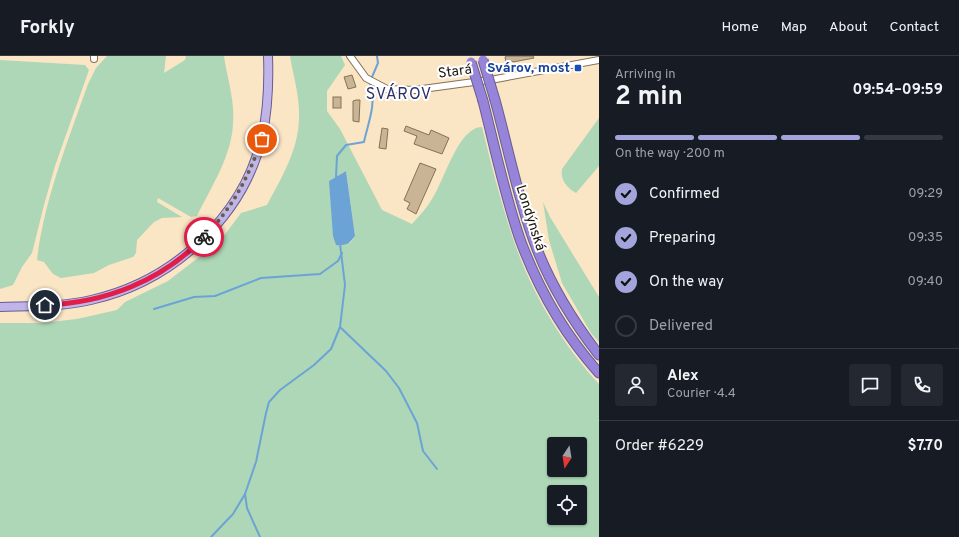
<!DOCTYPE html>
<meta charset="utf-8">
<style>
:root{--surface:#171b24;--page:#242831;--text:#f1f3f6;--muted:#9ea1a6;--line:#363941;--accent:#a3a4db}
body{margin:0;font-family:Overpass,sans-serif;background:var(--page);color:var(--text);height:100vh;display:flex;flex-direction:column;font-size:15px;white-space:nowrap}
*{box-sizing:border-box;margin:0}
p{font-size:13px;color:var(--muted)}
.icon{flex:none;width:22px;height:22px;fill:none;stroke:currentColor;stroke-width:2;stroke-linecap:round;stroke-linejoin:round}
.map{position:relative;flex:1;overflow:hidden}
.drawer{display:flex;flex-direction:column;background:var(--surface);width:360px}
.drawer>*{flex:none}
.needle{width:26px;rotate:192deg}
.buttons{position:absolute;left:547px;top:381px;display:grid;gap:8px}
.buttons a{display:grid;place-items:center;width:40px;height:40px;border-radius:4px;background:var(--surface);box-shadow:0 1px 3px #0004;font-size:20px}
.pin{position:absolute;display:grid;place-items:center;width:34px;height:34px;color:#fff;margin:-17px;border:2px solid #fff;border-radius:50%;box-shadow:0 1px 4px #0007}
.courier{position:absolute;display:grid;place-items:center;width:40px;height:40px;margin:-20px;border:3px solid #e11d48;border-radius:50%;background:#fff;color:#222;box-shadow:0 1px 5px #0007}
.overview em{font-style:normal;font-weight:700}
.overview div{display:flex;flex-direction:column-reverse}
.overview{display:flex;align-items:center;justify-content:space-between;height:68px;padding:0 16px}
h1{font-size:26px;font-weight:700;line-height:30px}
.bar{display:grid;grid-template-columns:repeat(4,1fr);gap:6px 4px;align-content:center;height:48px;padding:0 16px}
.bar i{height:5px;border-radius:3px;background:var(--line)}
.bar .on{background:var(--accent)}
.bar p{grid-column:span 4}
.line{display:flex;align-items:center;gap:10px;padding:0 16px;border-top:1px solid var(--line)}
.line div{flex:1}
.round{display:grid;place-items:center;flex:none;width:42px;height:42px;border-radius:4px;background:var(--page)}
ol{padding:0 16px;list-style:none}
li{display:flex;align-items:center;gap:12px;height:44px}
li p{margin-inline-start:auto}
li .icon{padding:4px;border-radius:50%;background:var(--accent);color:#111;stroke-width:4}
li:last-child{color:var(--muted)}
li i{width:22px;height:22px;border:2px solid var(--line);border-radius:50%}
header{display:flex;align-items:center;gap:24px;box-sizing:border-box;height:56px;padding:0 20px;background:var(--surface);border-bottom:1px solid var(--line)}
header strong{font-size:19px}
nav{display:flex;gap:22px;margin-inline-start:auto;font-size:14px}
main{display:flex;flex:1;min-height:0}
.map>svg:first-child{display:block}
</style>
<header>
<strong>Forkly</strong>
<nav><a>Home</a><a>Map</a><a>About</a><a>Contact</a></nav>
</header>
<main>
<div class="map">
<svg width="599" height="481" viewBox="0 0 599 481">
<rect width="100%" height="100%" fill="#fae5c5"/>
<g fill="#add7b7" fill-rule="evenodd">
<path d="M107,0h59l-2,17 21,-13 1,-4h38c3,22 11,44 9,67 -1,33 -22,64 -36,93l-6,1 -33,-19 -1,4 25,15 -20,1 -8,4 -17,18 -1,13 -3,4 -24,8 -15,8 -33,5 -8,-4 -9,-12 -7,-2c7,-60 31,-119 51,-176l8,-16z"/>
<path d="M290,0h51l4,9 -18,26v20l13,18 42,81 30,14c7,-8 15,-16 20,-25 12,-17 26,-72 50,-72 10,40 20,81 34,120 18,50 47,98 83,137v153h-599v-214h42l35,-4 40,-9 8,-8 43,-21 52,-40 21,-28 26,-8c15,-28 32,-56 32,-88 1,-20 -6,-42 -9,-61zM346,115l9,65 -5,7 -21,-62zM554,388h26v26h-26zM554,436h26v26h-26z"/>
<polygon points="0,4 85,9 89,14 55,110 44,149 32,197 22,211 13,229 0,233"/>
<path d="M599,62v48l-23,27c-9,-5 -16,-13 -14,-24z"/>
<polygon points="543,146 550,161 599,241 599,286 591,277 562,227 549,184"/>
</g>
<path fill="#6ca3d6" d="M346,115l9,65c-6,8 -10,10 -19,9l-3,-9 -4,-55z"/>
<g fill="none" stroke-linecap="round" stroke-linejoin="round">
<g stroke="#6ca3d6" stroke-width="2">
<polyline points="372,21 378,7 377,0"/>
<path d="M336,121l1,-21 9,-11 18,-3c4,-19 13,-39 6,-57"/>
<polyline points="154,253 194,241 215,240 261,222 320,218 338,205 342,197"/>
<polyline points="340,271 386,315 399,332 417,367 423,395 437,413"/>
<polyline points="211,481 233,458 245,438"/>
<polyline points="260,481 247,452 245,438 256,406 266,357 269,346 280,334 314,309 331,293 340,271 345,229 340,188"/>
</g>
</g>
<g fill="#c9b596" stroke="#857254">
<polygon points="507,0 533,0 534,2 513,6 512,5 506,6 505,1"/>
<polygon points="352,19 356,31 348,33 344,21"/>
<rect x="333" y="41" width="8" height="11"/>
<polygon points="356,44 360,44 359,66 353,65 353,45"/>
<polygon points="406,70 429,79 431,74 449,82 442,98 414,88 417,80 404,75"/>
<polygon points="382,72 388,73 386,93 379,92"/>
<polygon points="420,107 436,113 416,158 407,153 410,147 404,144"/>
</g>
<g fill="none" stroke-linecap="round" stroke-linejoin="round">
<g stroke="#857255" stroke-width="8">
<g id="minor">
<polyline points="94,0 94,3"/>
<polyline points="350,0 366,22 387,33 415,34 496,23 599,4"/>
</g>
</g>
<g stroke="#6a5c90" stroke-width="10">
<path id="major" d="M0,251c30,-1 61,0 91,-7 80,-18 152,-81 171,-163 6,-27 7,-53 6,-81"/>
</g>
<g stroke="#6a5c90" stroke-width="11">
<g id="highway">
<path d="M495,44c13,47 22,95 39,141 15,42 38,79 65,114"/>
<path d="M483,45c12,47 22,96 38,141 18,48 44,93 78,131"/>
</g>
</g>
<use href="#minor" stroke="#fff" stroke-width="6"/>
<use href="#major" stroke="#bfb5e8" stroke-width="8"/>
<use href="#highway" stroke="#9584d9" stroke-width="9"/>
<g stroke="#6a5c90" stroke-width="11" stroke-linecap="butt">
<g id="highway-bridge">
<polyline points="483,4 495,44"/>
<polyline points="471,6 483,45"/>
</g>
</g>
<use href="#highway-bridge" stroke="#9584d9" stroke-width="9"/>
</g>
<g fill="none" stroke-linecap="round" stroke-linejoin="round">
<path stroke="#685c4a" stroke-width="4" stroke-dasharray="0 7.2" d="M204,181c29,-30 44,-59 58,-98"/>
<path stroke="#e11d48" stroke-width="5" d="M45,249c60,-2 117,-24 159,-68"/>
</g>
<rect fill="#1a4fb4" stroke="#fff" stroke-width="1.5" x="574" y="8" width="8" height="8" rx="2"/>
<g text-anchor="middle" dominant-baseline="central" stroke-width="4" stroke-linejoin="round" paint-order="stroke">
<g font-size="14" font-weight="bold" fill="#164399" stroke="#fff" text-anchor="end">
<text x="570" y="12">Svárov, most</text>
</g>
<g font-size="14" fill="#191207" stroke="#fff">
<text transform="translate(455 16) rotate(-8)">Stará</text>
<text transform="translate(530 162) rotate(72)">Londýnská</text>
</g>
<g font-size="16" letter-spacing="1" fill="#2b306b" stroke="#fff">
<text x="399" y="39">SVÁROV</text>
</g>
</g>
</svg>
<div class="buttons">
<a><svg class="needle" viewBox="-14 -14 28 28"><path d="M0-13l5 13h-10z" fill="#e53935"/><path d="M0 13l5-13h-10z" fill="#9ea1a6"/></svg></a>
<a><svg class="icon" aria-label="locate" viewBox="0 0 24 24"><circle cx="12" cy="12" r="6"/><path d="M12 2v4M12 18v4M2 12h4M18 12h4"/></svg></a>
</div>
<div class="pin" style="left:262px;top:83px;background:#ea580c"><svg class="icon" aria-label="bag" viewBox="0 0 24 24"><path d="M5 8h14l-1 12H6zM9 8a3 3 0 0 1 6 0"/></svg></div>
<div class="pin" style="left:45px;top:249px;background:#1f2937"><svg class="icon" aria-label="home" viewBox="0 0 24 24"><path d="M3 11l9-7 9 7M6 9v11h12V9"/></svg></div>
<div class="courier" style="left:204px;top:181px"><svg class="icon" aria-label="bike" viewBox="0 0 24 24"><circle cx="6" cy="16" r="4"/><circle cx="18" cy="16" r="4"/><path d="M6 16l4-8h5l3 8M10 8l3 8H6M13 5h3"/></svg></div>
</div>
<section class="drawer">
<div class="overview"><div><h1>2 min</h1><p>Arriving in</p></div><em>09:54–09:59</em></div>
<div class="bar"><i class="on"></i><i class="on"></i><i class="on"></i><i></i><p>On the way · 200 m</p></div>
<ol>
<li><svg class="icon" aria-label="check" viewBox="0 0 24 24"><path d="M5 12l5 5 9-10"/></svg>Confirmed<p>09:29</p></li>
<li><svg class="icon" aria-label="check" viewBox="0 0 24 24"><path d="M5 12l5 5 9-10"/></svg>Preparing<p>09:35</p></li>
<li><svg class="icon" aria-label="check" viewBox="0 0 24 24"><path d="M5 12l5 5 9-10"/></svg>On the way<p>09:40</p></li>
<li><i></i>Delivered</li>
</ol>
<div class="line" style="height:72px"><a class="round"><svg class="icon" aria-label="person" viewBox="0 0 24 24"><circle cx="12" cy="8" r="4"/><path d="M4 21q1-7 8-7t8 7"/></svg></a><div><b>Alex</b><p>Courier · 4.4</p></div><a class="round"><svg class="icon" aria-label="chat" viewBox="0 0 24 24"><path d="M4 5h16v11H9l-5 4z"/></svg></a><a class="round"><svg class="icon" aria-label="phone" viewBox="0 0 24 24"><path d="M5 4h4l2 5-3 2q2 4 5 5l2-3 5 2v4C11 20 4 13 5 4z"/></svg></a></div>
<div class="line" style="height:52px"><div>Order #6229</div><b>$7.70</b></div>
</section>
</main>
